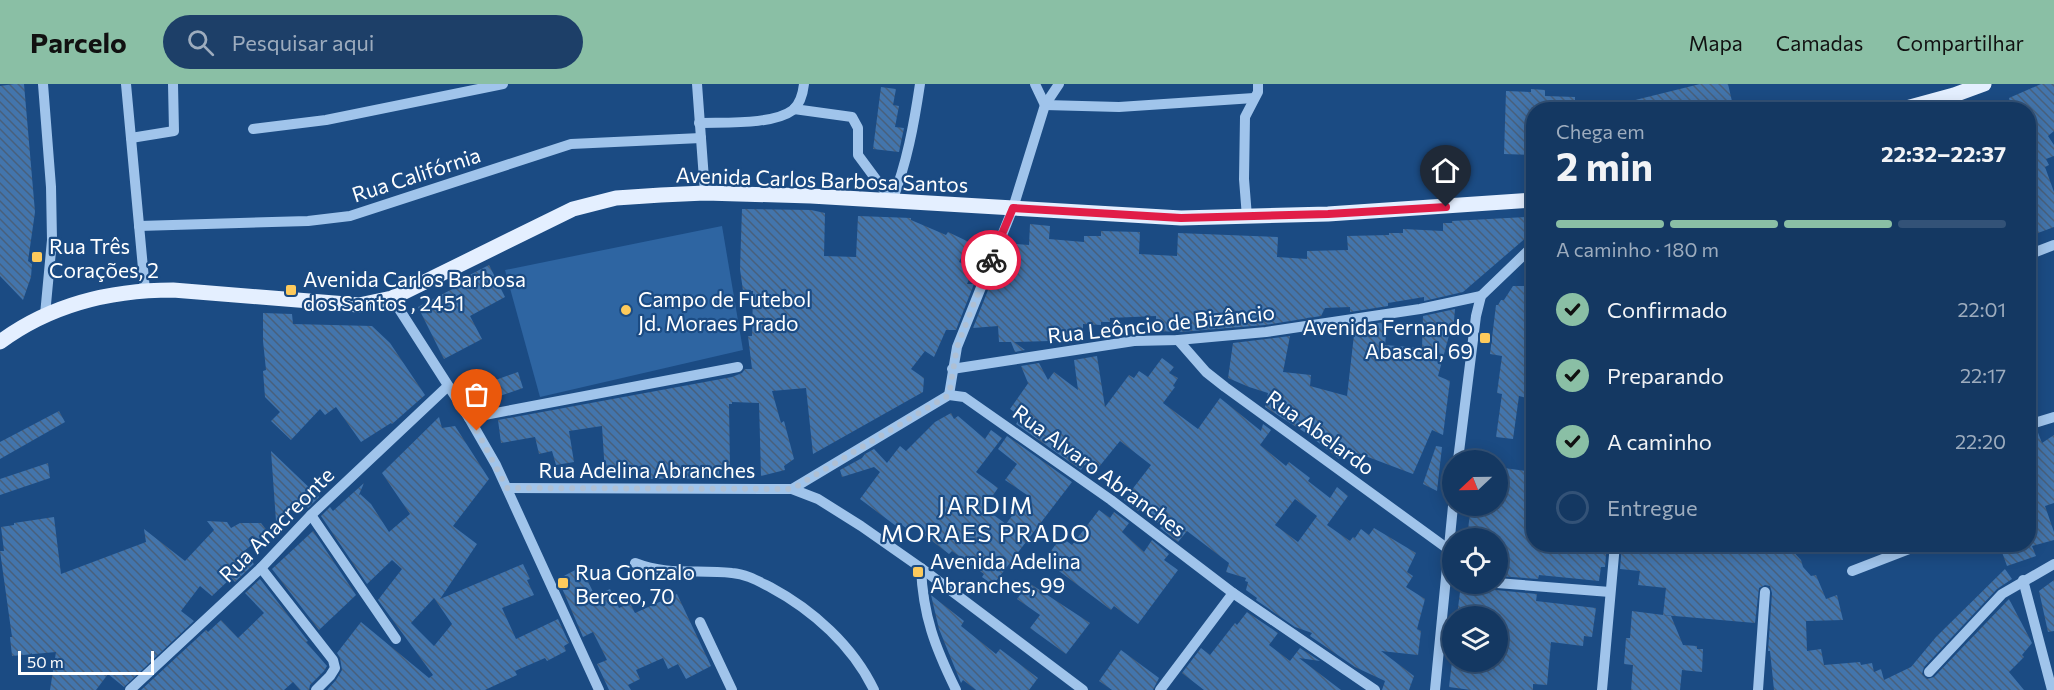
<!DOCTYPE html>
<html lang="pt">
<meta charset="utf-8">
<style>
:root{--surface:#143862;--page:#1d3f68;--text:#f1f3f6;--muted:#9dacbe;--line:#335277;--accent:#8abfa5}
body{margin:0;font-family:Commissioner,sans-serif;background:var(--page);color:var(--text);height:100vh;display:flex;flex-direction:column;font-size:22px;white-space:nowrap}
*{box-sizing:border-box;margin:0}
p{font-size:20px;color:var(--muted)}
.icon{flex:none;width:33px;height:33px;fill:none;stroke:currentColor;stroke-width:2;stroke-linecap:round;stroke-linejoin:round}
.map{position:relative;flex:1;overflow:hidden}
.drawer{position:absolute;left:1526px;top:18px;width:510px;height:450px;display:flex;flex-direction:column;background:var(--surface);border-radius:24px;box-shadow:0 3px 15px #0003,0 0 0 2px var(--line)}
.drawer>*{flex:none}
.needle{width:39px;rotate:248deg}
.controls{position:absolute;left:1442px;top:366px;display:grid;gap:12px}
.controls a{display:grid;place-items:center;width:66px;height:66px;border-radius:50%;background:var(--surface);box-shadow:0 3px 15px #0003,0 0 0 2px var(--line);font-size:30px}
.scale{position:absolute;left:18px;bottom:15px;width:136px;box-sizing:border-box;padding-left:6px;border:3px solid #fff;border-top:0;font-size:16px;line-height:21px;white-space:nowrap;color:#fff;-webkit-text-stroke:4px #1b4b83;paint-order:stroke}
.pin{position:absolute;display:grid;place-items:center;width:51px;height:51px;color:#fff;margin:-62px -26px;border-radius:50% 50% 50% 0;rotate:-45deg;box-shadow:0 0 6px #0007}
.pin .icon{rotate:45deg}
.courier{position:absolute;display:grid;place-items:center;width:60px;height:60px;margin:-30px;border:4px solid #e11d48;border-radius:50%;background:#fff;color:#222;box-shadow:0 2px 8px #0007}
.summary em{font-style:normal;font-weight:700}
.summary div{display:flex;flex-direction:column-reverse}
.summary{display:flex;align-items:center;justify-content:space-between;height:102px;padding:0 30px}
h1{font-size:39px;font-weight:700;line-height:45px}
.bar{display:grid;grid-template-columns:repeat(4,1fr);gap:9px 6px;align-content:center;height:72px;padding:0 30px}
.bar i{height:8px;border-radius:4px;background:var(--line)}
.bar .current{background:var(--accent)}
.bar p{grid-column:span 4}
ol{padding:0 30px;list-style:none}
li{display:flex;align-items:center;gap:18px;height:66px}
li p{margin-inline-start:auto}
li .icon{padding:6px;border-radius:50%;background:var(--accent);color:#111;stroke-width:4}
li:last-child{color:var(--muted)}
li i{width:33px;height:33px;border:3px solid var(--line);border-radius:50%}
header{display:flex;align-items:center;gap:36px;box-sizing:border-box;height:84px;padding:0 30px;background:var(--accent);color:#111}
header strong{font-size:28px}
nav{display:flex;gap:33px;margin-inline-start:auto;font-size:21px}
.search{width:420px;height:54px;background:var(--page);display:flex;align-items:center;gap:15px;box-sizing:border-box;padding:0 21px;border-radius:33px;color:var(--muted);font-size:22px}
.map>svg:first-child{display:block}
</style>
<header>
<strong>Parcelo</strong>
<div class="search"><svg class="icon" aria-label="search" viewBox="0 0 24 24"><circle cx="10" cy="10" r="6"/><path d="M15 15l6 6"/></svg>Pesquisar aqui</div>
<nav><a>Mapa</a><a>Camadas</a><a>Compartilhar</a></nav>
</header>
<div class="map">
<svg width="2054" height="606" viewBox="0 0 2054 606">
<defs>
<pattern id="building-back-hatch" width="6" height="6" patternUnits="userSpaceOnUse" patternTransform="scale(1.5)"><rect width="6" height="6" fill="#4375ac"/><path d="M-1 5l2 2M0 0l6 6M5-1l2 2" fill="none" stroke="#48607c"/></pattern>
</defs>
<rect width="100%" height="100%" fill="#1b4b83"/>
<polygon fill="#2e65a2" points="722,142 743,266 540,313 505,186"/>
<g fill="url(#building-back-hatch)" fill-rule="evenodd">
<polygon points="14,0 24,0 35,128 28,177 32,180 31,193 23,216 0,192 0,2"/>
<polygon points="1700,0 1728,0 1734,26 1619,26 1619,20"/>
<polygon points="2041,0 2054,0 2054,47 2048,52 2054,61 2054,72 2046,75 2049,81 2045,83 2054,108 2054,143 2038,149 2031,128 2028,129 2028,26 2012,26 2009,14"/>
<polygon points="881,3 896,5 893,21 899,22 895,43 904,44 899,68 873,65"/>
<polygon points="1531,5 1545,6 1545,12 1575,13 1575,26 1533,26 1533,71 1504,70 1506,7 1531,8"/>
<polygon points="742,125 811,126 825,129 824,172 856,173 858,132 911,134 911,136 946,151 948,148 969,158 959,178 974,184 967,200 974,200 956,246 946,246 934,273 925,267 911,285 924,294 923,308 813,370 806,304 772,307 781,339 784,337 794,375 784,382 785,386 761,392 759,319 732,318 732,320 729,320 730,384 719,384 719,394 647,395 647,388 605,390 602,342 569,347 574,378 556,381 552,367 539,370 535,353 501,359 498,336 732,293 742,289 745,285 752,285 748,252 752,252 753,207 743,207 740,185"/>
<polygon points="1526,133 1528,152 1463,208 1424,217 1424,213 1388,219 1388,222 1350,228 1350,223 1325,224 1321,232 1265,241 1180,248 1156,247 1156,232 1110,234 1110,238 1101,238 1101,241 1083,240 1083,256 1014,258 1025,266 1015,268 1011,258 999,258 998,242 973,244 990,201 1008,201 1009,190 1014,190 1015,160 1029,161 1030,140 1050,142 1049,155 1084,158 1084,152 1101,152 1101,147 1140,148 1139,170 1177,172 1178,149 1278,153 1277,173 1307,175 1307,167 1348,166 1347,152 1389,151 1389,149 1403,149 1403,145 1443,147 1443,139 1452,139 1452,137"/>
<polygon points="489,181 505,213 470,232 482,255 444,275 418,223 460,201 458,197"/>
<polygon points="1513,202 1533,202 1533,271 1527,314 1519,312 1513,355 1496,353 1502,310 1497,309 1502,272 1490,270 1496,221 1498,221 1501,216 1504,216"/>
<polygon points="1455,225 1453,249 1450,248 1438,292 1450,297 1443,351 1432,346 1413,390 1360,370 1340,366 1339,375 1309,351 1265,323 1268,309 1249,303 1228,294 1233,259 1290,252 1283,288 1311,291 1310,302 1347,312 1355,242 1385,238 1383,250 1386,251 1385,261 1422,264 1423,232"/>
<polygon points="263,229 292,230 293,240 372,242 390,259 425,311 392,340 391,339 361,358 336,323 325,331 320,325 291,356 271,337 280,328 265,313 263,287 266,286 263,257"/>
<path d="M1097,272l8,51 24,-32 5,3 5,-7 9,6 14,-19 12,9 -5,6 9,5 -5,8 2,1 -12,16 35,26 22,-31 41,33 2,-7 8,6 -11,15 26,21 3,-4 21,16 -2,3 22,17 7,-11 11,9 -21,29 23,16 3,-4 2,1 6,-9 8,6 5,-7 42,25 -9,19 6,4 -7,11 19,12 -8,30 4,2 -3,24 -37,-4 33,25 -5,14h-27l3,-9 -30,-14 -45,-31 2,-3 -17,-6 -39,-27 1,-2 -11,-8 2,-8 -3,-1 1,-3 -20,-6 3,-9 -42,-32 -9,11 -18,-14 2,-2 -22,-17 -2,2 -14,-11 27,-35 -31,-24 -26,32 -10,-8 -3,5 -65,-46 5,-7 -11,-8 19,-27 -1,1 -7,-17 18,-3 9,17 6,-8 24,18 -4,-30zM1295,415l22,17 -19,26 -23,-17z"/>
<polygon points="518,288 523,304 485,317 479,302"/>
<polygon points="59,327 65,338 0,375 0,358"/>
<polygon points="951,329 954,335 958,332 985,355 991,346 1002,354 976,388 998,404 984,424 1006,440 1027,411 1005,396 1017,380 998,365 1007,352 1072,398 993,501 982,493 984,490 952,467 949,470 914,443 910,447 902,441 900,445 860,415 880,388 874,383 842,393 840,386 862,374 865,370 874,365 887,379 900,362 906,367 935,338"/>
<path d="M439,333l3,11 13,-2 34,53 -36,47 24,18 -37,55 83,-35 7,15 -3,1 7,15 -32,13 14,31 42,-20 11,24 -5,3 2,5 -19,10 -2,-3 -30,13 2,4 -32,15h-158l9,-10 6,-10 -2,-12 -3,-5 24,-31 68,56 4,-3 -55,-75 24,-31 -10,-9 -25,24 -46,-68 9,-9 3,4 31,-28 -6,14 2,-3 11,10 18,28 21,-18 -28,-41zM434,514l18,26 -18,22 -23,-23z"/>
<polygon points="2037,346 2042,359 2054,351 2054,419 2045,422 2054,448 2054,456 2032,462 2036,472 2007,482 1999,460 2028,460 2028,348"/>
<polygon points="1436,362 1442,363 1437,407 1423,400"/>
<polygon points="271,367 319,413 308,424 299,415 276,437"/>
<polygon points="48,379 50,394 0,411 0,395"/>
<polygon points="1497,383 1533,388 1533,460 1607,460 1605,483 1601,483 1599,497 1539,491 1538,495 1497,492 1497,454 1479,454 1480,447 1468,445 1471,422 1497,422"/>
<polygon points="1099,426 1110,434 1114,428 1129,439 1122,448 1144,468 1152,456 1169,470 1164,476 1178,486 1138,540 1114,522 1111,526 1047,478 1054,469 1051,467 1061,453 1072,461"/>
<polygon points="54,433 61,490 146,458 144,445 185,477 214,446 207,437 227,438 231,444 240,439 261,439 268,448 244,467 254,480 235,498 231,494 212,512 200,502 181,527 194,537 124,603 108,590 96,606 50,606 56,568 12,572 10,553 12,553 0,467 4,467 1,443 14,441 14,439"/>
<polygon points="313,447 356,511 319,546 272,485"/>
<polygon points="1622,460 1717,460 1731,463 1736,460 1786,460 1801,476 1803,483 1811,492 1816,491 1826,515 1837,511 1843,536 1806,537 1807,567 1821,565 1824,581 1860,578 1861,581 1872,579 1874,588 1881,585 1884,596 1911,583 1936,553 2005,485 2012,495 1997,505 1924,583 1922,590 1927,595 1934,593 2009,515 2032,559 2022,571 2024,573 2009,588 2024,606 1774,606 1770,567 1768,567 1772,509 1770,502 1765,501 1759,504 1755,539 1663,531 1666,504 1638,501 1640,487 1620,485"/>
<polygon points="581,483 595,512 610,505 619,524 630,519 635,529 677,510 711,582 686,595 678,580 668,585 663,574 636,586 640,595 628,601 631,606 609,606 597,580 607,576 593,548 583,553 558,495"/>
<polygon points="260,495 308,557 306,558 327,582 324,587 310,601 309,606 300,606 293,598 284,606 141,606 206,546 208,548 221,536 238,554 264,529 245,509"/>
<polygon points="2054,496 2054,547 2048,548 2039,507"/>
<polygon points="1029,499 1090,539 1066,570 1030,544 1040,531 1017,515"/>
<polygon points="1461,500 1490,500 1492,505 1496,506 1537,510 1536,517 1596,524 1592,553 1584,552 1583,562 1551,558 1547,601 1533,600 1533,606 1471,606 1449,603 1452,578 1497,578 1497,532 1457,532"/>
<polygon points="931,511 964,537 961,542 996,570 1000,565 1038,594 1029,606 976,606 963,596 961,599 939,545"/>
<polygon points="1632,527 1671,532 1683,561 1697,562 1697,565 1703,565 1702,588 1682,586 1680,606 1631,606 1633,581 1624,580 1626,554 1630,554"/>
<polygon points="1247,528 1278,549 1269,561 1290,577 1300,564 1320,577 1299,574 1341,606 1204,606 1182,589 1201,564 1210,571 1235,539 1237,541"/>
<polygon points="1121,566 1159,594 1153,606 1112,606 1099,597"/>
</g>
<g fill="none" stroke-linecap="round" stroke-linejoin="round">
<g stroke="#a0c4eb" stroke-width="10">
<polyline points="43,0 51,103 52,156 45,231"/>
<polyline points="126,0 145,206"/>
<polyline points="697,0 705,109"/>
<polyline points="1035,0 1045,21 1119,23 1254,14"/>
<polyline points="794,25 852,33 858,44 858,71 892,117"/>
<path d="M699,39c26,-1 74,2 94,-13 8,-7 10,-17 11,-26"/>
<polyline points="253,45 326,36 503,0"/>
<polyline points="131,54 174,47 173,0"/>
<path d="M892,117c15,-38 22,-77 28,-117"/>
<polyline points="1247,133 1244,95 1245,33 1258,8 1258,0"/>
<polyline points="139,142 308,137 350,132 571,60 701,54"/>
<polyline points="2028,171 2054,161"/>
<polyline points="392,214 469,334 496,381 599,606"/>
<polyline points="1178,256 1206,288 1225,303 1448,465"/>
<polyline points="952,285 1134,257 1178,256 1266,248 1420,225 1481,212"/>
<polyline points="949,311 957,263 1013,124 1045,21 1059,0"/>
<polyline points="469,334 738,283"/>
<polyline points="2028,341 2054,333"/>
<polyline points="1458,376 1476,232 1481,212 1533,162"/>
<polyline points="507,404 792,405 818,415 861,442 921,484 1083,606"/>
<polyline points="792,405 949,311 964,313 1111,416 1233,509 1375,606"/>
<polyline points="311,431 396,555"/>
<path d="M635,479c33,13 63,6 97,10 14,1 26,8 38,14 43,23 83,59 104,103"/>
<polyline points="261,484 333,576 335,584 330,592 316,606"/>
<path d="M921,484c2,48 14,79 35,122"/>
<polyline points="1852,487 1922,460"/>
<polyline points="2023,496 2052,606"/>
<polyline points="1497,499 1610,508"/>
<polyline points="700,538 732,606"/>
<polyline points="1929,588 2002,510 2054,480"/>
<polyline points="130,606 261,484 311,431 448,302"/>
<polyline points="1160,606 1233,509"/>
<polyline points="1435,606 1453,422"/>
<polyline points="1602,606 1615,460"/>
<polyline points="1758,606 1765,508"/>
</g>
<g stroke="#e4efff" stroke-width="15">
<polyline points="1899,26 1954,11 1984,0"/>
<path d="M0,258c50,-37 111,-52 173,-52l186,15 33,-7 181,-89 43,-11 45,-3 44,-2 106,3 370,22 147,-4 205,-14"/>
</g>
</g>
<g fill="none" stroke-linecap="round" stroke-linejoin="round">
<polyline stroke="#afc0d4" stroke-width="6" stroke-dasharray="0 10.8" points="477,347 507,404 792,405 949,311 957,263 991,176"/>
<polyline stroke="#e11d48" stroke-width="8" points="991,176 1013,124 1181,134 1328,130 1446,123"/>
</g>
<g fill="#fdca5c" stroke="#1b4b83" stroke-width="2">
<rect x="31" y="167" width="12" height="12" rx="3"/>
<rect x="285" y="200" width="12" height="12" rx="3"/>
<circle cx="626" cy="226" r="6"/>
<rect x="1479" y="248" width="12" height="12" rx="3"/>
<rect x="912" y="482" width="12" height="12" rx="3"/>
<rect x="557" y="493" width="12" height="12" rx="3"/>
</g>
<g text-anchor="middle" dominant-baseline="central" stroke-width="4.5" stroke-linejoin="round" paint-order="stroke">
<g font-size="21" fill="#fff" stroke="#1b4b83">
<text transform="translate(416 90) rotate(-18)">Rua Califórnia</text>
<text transform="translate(822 95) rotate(2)">Avenida Carlos Barbosa Santos</text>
<text transform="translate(1161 239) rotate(-6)">Rua Leôncio de Bizâncio</text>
<text transform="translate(1321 348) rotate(36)">Rua Abelardo</text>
<text x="647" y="385">Rua Adelina Abranches</text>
<text transform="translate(1100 386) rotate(36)">Rua Alvaro Abranches</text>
<text transform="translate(276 440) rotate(-45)">Rua Anacreonte</text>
</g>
<g font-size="21" fill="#fff" stroke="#1b4b83" text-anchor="start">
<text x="49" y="161">Rua Três<tspan x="49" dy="24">Corações, 2</tspan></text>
<text x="303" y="194">Avenida Carlos Barbosa<tspan x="303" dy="24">dos Santos , 2451</tspan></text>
<text x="638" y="214">Campo de Futebol<tspan x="638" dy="24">Jd. Moraes Prado</tspan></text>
<text x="1473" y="242" text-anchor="end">Avenida Fernando<tspan x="1473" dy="24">Abascal, 69</tspan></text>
<text x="930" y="476">Avenida Adelina<tspan x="930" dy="24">Abranches, 99</tspan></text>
<text x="575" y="487">Rua Gonzalo<tspan x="575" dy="24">Berceo, 70</tspan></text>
</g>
<g font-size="24" letter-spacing="1.5" fill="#fff" stroke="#1b4b83">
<text x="986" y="420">JARDIM<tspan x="986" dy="28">MORAES PRADO</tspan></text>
</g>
</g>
</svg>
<div class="controls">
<a><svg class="needle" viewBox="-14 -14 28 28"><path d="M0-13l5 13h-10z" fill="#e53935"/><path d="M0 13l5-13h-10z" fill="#9dacbe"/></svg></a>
<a><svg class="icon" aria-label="locate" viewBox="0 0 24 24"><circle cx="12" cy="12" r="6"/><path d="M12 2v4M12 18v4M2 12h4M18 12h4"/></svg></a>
<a><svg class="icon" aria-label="layers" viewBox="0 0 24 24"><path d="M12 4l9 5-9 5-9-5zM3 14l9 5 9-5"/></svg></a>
</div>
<div class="scale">50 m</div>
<div class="pin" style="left:477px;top:347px;background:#ea580c"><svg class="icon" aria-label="bag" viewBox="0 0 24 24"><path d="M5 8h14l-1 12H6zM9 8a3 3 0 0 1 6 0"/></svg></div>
<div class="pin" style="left:1446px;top:123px;background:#1f2937"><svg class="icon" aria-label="home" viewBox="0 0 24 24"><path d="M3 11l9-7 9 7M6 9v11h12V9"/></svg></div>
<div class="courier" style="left:991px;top:176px"><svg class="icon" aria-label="bike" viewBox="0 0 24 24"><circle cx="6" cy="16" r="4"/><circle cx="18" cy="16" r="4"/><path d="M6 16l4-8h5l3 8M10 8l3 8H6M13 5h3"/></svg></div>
<section class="drawer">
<div class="summary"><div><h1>2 min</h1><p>Chega em</p></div><em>22:32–22:37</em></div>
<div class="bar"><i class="current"></i><i class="current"></i><i class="current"></i><i></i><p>A caminho · 180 m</p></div>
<ol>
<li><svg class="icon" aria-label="check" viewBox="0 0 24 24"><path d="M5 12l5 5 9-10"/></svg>Confirmado<p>22:01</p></li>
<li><svg class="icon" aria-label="check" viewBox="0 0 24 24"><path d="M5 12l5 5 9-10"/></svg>Preparando<p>22:17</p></li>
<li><svg class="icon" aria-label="check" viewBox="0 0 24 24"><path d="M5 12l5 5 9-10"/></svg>A caminho<p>22:20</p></li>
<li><i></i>Entregue</li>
</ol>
</section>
</div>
